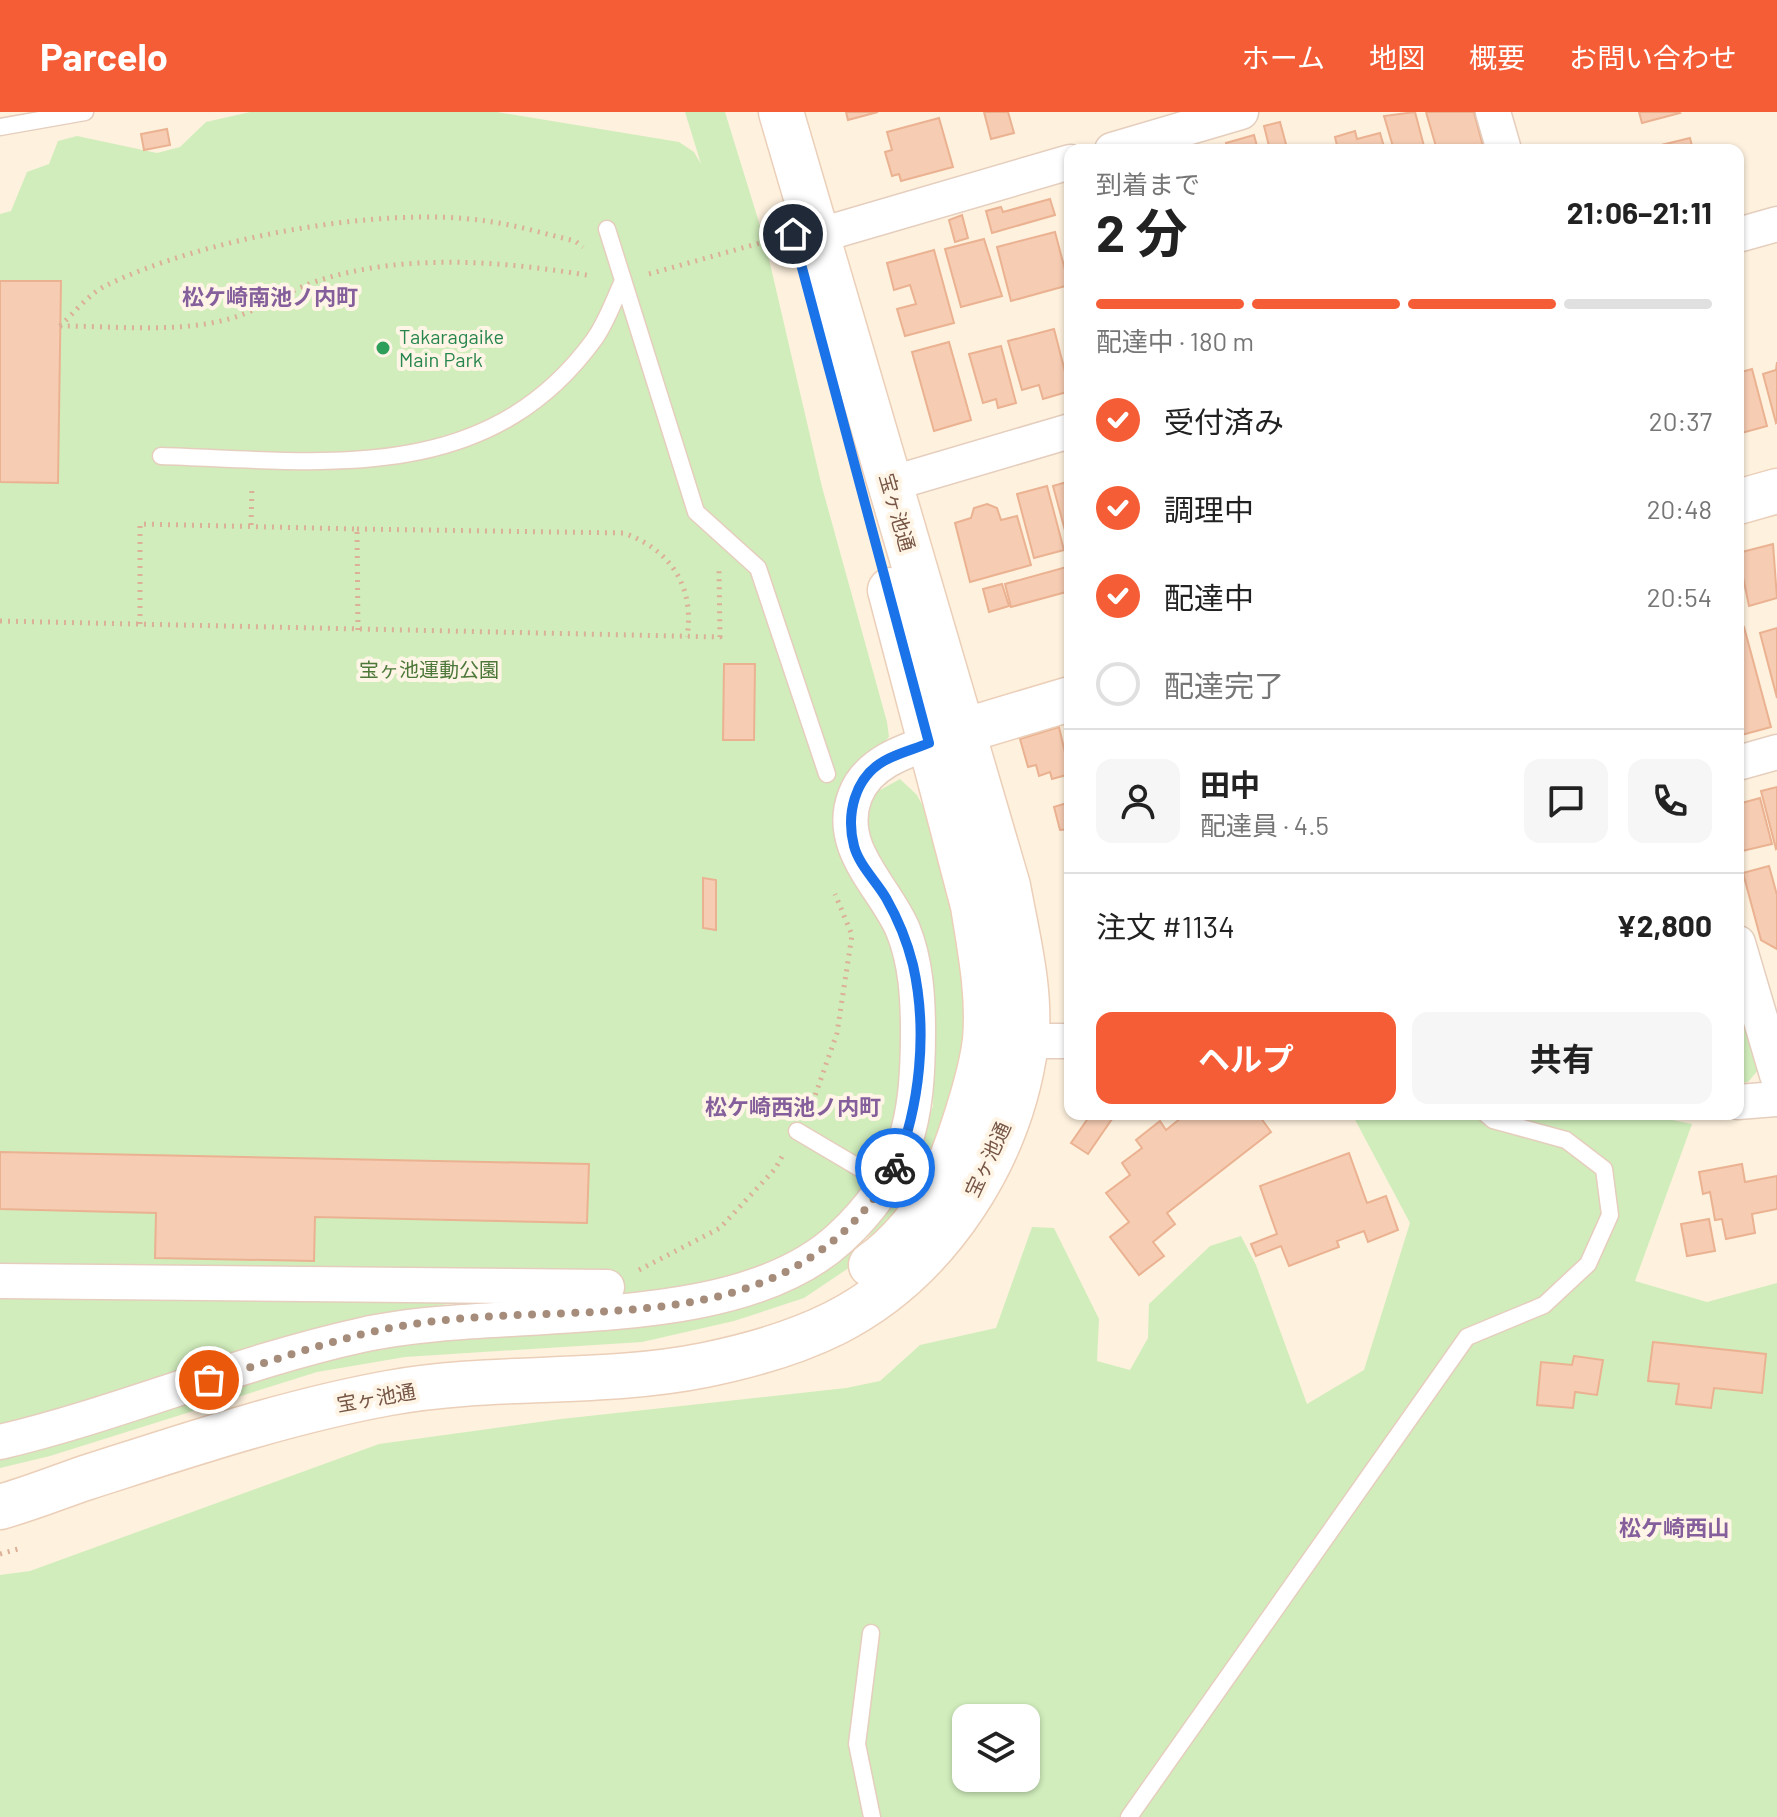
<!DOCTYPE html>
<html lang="ja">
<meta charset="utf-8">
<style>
:root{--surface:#fff;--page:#f6f6f6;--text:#222;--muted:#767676;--line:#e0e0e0;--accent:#f55d36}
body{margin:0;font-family:Barlow,"Noto Sans JP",sans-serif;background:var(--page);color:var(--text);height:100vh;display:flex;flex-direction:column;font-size:30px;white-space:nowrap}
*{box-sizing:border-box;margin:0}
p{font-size:26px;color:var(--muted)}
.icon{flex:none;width:44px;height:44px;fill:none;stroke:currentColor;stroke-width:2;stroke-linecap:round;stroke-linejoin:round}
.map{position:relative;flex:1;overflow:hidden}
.details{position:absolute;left:1064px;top:32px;width:680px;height:976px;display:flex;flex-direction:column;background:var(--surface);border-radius:16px;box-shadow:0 2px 6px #0004}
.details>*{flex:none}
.fabs{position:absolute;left:952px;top:1592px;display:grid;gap:16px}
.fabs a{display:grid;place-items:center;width:88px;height:88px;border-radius:16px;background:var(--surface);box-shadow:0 2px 6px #0004;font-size:40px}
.pin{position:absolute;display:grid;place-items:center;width:68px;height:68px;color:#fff;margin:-34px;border:4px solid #fff;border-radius:50%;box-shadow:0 2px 8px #0007}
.courier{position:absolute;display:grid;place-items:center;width:80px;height:80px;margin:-40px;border:6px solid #1a73e8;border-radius:50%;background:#fff;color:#222;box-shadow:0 2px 10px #0007}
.summary em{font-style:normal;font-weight:700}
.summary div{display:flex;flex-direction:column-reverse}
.summary{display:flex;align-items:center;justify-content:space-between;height:136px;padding:0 32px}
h1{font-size:52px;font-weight:700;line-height:60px}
.bar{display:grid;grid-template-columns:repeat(4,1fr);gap:12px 8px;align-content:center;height:96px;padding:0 32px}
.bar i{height:10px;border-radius:6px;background:var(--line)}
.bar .on{background:var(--accent)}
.bar p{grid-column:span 4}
.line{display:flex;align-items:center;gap:20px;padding:0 32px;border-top:2px solid var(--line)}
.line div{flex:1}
.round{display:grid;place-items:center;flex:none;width:84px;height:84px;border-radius:16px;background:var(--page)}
ol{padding:0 32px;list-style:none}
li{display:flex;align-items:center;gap:24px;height:88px}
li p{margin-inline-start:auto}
li .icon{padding:8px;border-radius:50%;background:var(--accent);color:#fff;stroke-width:4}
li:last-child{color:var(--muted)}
li i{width:44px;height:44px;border:4px solid var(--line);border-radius:50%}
.primary-button{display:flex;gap:16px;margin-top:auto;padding:16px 32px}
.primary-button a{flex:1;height:92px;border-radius:16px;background:var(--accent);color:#fff;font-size:32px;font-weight:700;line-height:92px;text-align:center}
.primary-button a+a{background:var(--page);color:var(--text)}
header{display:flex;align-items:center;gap:48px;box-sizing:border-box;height:112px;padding:0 40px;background:var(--accent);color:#fff}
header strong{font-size:38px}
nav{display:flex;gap:44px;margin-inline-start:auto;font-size:28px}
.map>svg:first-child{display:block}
</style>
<header>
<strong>Parcelo</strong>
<nav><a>ホーム</a><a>地図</a><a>概要</a><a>お問い合わせ</a></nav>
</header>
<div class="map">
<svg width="1777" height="1705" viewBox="0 0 1777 1705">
<rect width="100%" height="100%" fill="#fef1de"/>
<g fill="#d1edbc" fill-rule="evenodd">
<polygon points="250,0 497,0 679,30 694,40 701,52 685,0 725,0 765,130 822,375 887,610 889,625 841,673 833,716 842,748 866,776 899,838 912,982 856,1100 776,1157 639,1190 448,1192 393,1201 199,1253 0,1314 0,102 11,99 27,60 49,52 58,29 77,24 157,41 180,35 206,10"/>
<polygon points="900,667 917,683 940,727 964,836 965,931 945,1020 922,1077 859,1149 804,1186 734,1209 642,1230 405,1245 317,1260 50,1344 0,1356 0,1345 204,1287 299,1253 388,1235 475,1225 600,1219 715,1201 799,1174 867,1127 909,1064 933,994 934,942 866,713 873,682"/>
<polygon points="1738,869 1763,952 1748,970 1738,971"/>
<path d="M1352,1002h291l49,10 -57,157 72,21 70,-19v534h-1777v-242l30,-4 349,-127 182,-25 285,-31 34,-7 40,-36 76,-17 36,-101 22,1 45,91 -2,42 33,9 18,-32 1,-34 61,-58 31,-10 15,29 51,139 57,-34 46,-147zM966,1606h60v60h-60z"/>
</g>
<g fill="#f6ccb3" stroke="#ebb292" stroke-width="2">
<polygon points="846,0 878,0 848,8"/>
<polygon points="984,0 1008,0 1014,21 991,27"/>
<polygon points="1415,0 1425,38 1394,38 1384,4"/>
<polygon points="1426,0 1474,0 1484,38 1437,38"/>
<polygon points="1639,0 1679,0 1680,1 1642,11"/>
<polygon points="939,6 953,55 901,69 899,62 892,64 885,40 892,38 887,20"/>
<polygon points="1280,10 1287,36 1270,38 1264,14"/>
<polygon points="167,17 170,33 144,38 141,22"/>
<polygon points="1355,19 1357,27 1380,21 1385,38 1338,38 1335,25"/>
<polygon points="1254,23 1258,38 1228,38 1226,31"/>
<polygon points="1690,26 1693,38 1654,38 1653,35"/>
<polygon points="1050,87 1055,103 992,121 986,99 1001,95 1003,100"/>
<polygon points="962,103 968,126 955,130 949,108"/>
<polygon points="1055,120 1069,173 1011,189 997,135"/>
<polygon points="984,127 1002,184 961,195 945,137"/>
<polygon points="934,138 954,211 905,224 897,197 916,192 910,173 894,178 887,151"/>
<polygon points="0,169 61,169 58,371 0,370"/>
<polygon points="1054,217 1070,279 1043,287 1039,273 1022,278 1008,229"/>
<polygon points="949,230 971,308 934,319 912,240"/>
<polygon points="1001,234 1016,291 998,296 996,287 983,291 969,242"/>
<polygon points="1777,250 1777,310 1776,311 1763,262 1776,258"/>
<polygon points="1752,257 1767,314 1738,322 1738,261"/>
<polygon points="1070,369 1070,437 1053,374"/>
<polygon points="1047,374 1064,438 1034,446 1017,382"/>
<polygon points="987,392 997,396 1001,408 1017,404 1031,453 970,470 955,411 971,406 974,396"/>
<polygon points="1773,432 1777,486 1749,494 1738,441"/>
<polygon points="1070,454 1070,479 1011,495 1005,472"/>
<polygon points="1002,472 1009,494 989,500 983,477"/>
<polygon points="1744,515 1771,615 1738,624 1738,516"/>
<polygon points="1777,516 1777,586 1760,521"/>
<polygon points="724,552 755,552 754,628 723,628"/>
<polygon points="1059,615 1070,662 1052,667 1050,660 1039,664 1036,653 1028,655 1020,627"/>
<polygon points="1777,675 1777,736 1776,737 1761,679"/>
<polygon points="1760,686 1772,732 1738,740 1738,692"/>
<polygon points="1070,690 1070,717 1060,718 1054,695"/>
<polygon points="1769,754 1777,783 1777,837 1761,828 1743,761"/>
<polygon points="703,766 716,768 716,818 703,816"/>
<polygon points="1091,1002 1114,1004 1088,1042 1071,1031"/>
<polygon points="1186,1002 1258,1002 1271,1020 1167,1101 1175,1112 1153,1130 1164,1144 1139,1163 1110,1125 1129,1110 1106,1081 1130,1063 1122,1051 1142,1036 1136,1028 1160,1009 1166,1018"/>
<polygon points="0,1040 589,1052 587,1111 315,1105 314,1149 155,1146 156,1101 0,1097"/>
<polygon points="1349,1041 1367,1091 1386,1084 1398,1118 1368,1130 1364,1119 1337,1129 1339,1135 1289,1154 1281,1134 1256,1144 1251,1132 1277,1122 1260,1074"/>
<polygon points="1742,1052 1745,1070 1777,1064 1777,1097 1752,1102 1755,1121 1726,1127 1722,1107 1715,1108 1710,1080 1703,1082 1699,1060"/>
<polygon points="1709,1107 1715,1139 1687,1144 1681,1112"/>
<polygon points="1653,1230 1766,1242 1762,1281 1714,1276 1711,1296 1676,1292 1679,1272 1648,1269"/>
<polygon points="1574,1244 1603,1248 1597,1283 1575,1280 1573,1296 1537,1293 1541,1250 1572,1253"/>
</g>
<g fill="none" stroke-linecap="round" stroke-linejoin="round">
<g stroke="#e5cebd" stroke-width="19">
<g id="lane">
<polyline points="0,15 85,0"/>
<polyline points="607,117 696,400 758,456 827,662"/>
<path d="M161,344c159,5 324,32 432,-115 13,-17 21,-41 30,-60"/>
<polyline points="797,1019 885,1071"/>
<polyline points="871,1521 857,1632 872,1705"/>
<polyline points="1129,1705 1467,1225 1544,1193 1588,1152 1610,1103 1604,1057 1566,1028 1493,1008 1486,1002"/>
</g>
</g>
<g stroke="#e5cebd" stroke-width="37">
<g id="street">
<polyline points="1493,0 1504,38"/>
<polyline points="1112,38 1241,0"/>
<polyline points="1738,123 1777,112"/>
<polyline points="817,124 1070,50"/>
<polyline points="890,372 1070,319"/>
<polyline points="1738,651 1777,640"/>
<polyline points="1738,831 1777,963"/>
<polyline points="1026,929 1070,929"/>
<polyline points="1738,990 1777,987"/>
<polyline points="0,1169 607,1175"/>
<path d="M0,1330c122,-29 239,-80 362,-107 138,-31 370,3 478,-97 67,-62 78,-118 78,-206 0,-34 -2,-70 -15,-102 -18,-43 -68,-82 -48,-134 14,-38 61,-48 96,-61"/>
</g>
</g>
<g stroke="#ebcfb9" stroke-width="47">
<g id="secondary">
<polyline points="1738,390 1777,379"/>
<polyline points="963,619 1070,587"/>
<path d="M871,1153c27,-19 53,-50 68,-79 17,-31 42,-110 46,-146 4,-45 -5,-90 -12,-134l-83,-316"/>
<path d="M0,1395c29,-8 56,-19 85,-29 100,-32 200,-66 304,-85 104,-19 212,-7 316,-28 44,-9 90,-22 130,-42 104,-53 176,-166 191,-280 6,-51 -9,-107 -18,-157l-227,-774"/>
</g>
</g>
<g stroke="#dbb097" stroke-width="5" stroke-dasharray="2 6" stroke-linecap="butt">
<polyline points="649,162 778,126"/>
<path d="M60,214c53,0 113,7 165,-6 33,-8 63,-30 95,-40 87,-27 184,-19 272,-4"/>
<path d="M60,214c13,-12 29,-32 45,-40 95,-47 276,-81 381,-65 30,4 60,13 89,20l8,6"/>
<polyline points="251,413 252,374"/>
<path d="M357,417l267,4c47,17 71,54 63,104"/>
<polyline points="0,509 720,525 719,459"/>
<polyline points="140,512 140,412 357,417 358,518"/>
<polyline points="810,998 837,921 852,823 835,782"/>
<polyline points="639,1158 720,1116 775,1057 784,1041"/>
<polyline points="0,1442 18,1437"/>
</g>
<use href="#lane" stroke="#fff" stroke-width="16"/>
<use href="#street" stroke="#fff" stroke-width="34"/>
<use href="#secondary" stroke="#fff" stroke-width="44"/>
</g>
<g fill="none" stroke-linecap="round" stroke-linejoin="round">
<path stroke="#a68c7a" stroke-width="8" stroke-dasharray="0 14.4" d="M209,1268c65,-19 131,-44 198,-55 177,-29 376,27 488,-157"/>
<path stroke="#1a73e8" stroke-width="10" d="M793,122l136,509c-14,6 -31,10 -45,18 -30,17 -38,54 -30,85 5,19 22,35 32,52 12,21 21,43 27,67 15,66 7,142 -18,203"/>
</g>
<circle fill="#2e9e5b" stroke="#fff5e6" stroke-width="3" cx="383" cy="236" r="8"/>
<g text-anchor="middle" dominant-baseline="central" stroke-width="8" stroke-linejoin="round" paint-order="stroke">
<g font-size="20" fill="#27864d" stroke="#fff5e6" text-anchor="start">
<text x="399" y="224">Takaragaike<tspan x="399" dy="23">Main Park</tspan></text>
</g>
<g font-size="20" fill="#765544" stroke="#fff5e6">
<text transform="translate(898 400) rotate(74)">宝ヶ池通</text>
<text transform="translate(987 1047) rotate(-65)">宝ヶ池通</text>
<text transform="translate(376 1285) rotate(-10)">宝ヶ池通</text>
</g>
<g font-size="20" fill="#4c7839" stroke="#fff5e6">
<text x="429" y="557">宝ヶ池運動公園</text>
</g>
<g font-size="22" font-weight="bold" fill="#855f9b" stroke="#fff5e6">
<text x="270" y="184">松ケ崎南池ノ内町</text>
<text x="793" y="994">松ケ崎西池ノ内町</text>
<text x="1674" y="1415">松ケ崎西山</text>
</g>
</g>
</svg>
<div class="fabs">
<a><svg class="icon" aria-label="layers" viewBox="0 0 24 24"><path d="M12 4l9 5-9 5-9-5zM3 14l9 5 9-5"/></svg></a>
</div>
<div class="pin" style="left:209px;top:1268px;background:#ea580c"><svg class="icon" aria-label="bag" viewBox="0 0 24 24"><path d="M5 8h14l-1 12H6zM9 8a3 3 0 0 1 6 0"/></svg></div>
<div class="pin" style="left:793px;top:122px;background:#1f2937"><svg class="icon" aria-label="home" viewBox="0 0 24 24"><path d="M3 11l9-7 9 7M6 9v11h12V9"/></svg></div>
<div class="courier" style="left:895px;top:1056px"><svg class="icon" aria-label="bike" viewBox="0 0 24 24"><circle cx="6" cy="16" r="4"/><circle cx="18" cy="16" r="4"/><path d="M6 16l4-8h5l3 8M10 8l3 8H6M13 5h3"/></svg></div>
<section class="details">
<div class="summary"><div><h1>2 分</h1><p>到着まで</p></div><em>21:06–21:11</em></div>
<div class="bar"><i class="on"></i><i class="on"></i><i class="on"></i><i></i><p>配達中 · 180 m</p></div>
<ol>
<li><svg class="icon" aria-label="check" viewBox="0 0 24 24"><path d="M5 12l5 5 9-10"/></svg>受付済み<p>20:37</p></li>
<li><svg class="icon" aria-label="check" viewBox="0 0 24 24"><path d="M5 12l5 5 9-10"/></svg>調理中<p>20:48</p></li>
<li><svg class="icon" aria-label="check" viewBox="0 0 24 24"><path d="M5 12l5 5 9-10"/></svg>配達中<p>20:54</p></li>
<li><i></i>配達完了</li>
</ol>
<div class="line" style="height:144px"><a class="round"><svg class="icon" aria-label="person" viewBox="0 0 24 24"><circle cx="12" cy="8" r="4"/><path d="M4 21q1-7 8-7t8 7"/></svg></a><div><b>田中</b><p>配達員 · 4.5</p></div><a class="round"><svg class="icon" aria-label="chat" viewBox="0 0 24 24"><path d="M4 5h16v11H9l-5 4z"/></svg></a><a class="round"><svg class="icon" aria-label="phone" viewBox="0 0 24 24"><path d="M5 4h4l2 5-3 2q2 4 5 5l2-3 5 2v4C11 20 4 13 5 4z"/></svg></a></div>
<div class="line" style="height:104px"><div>注文 #1134</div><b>¥2,800</b></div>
<div class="primary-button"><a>ヘルプ</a><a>共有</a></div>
</section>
</div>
